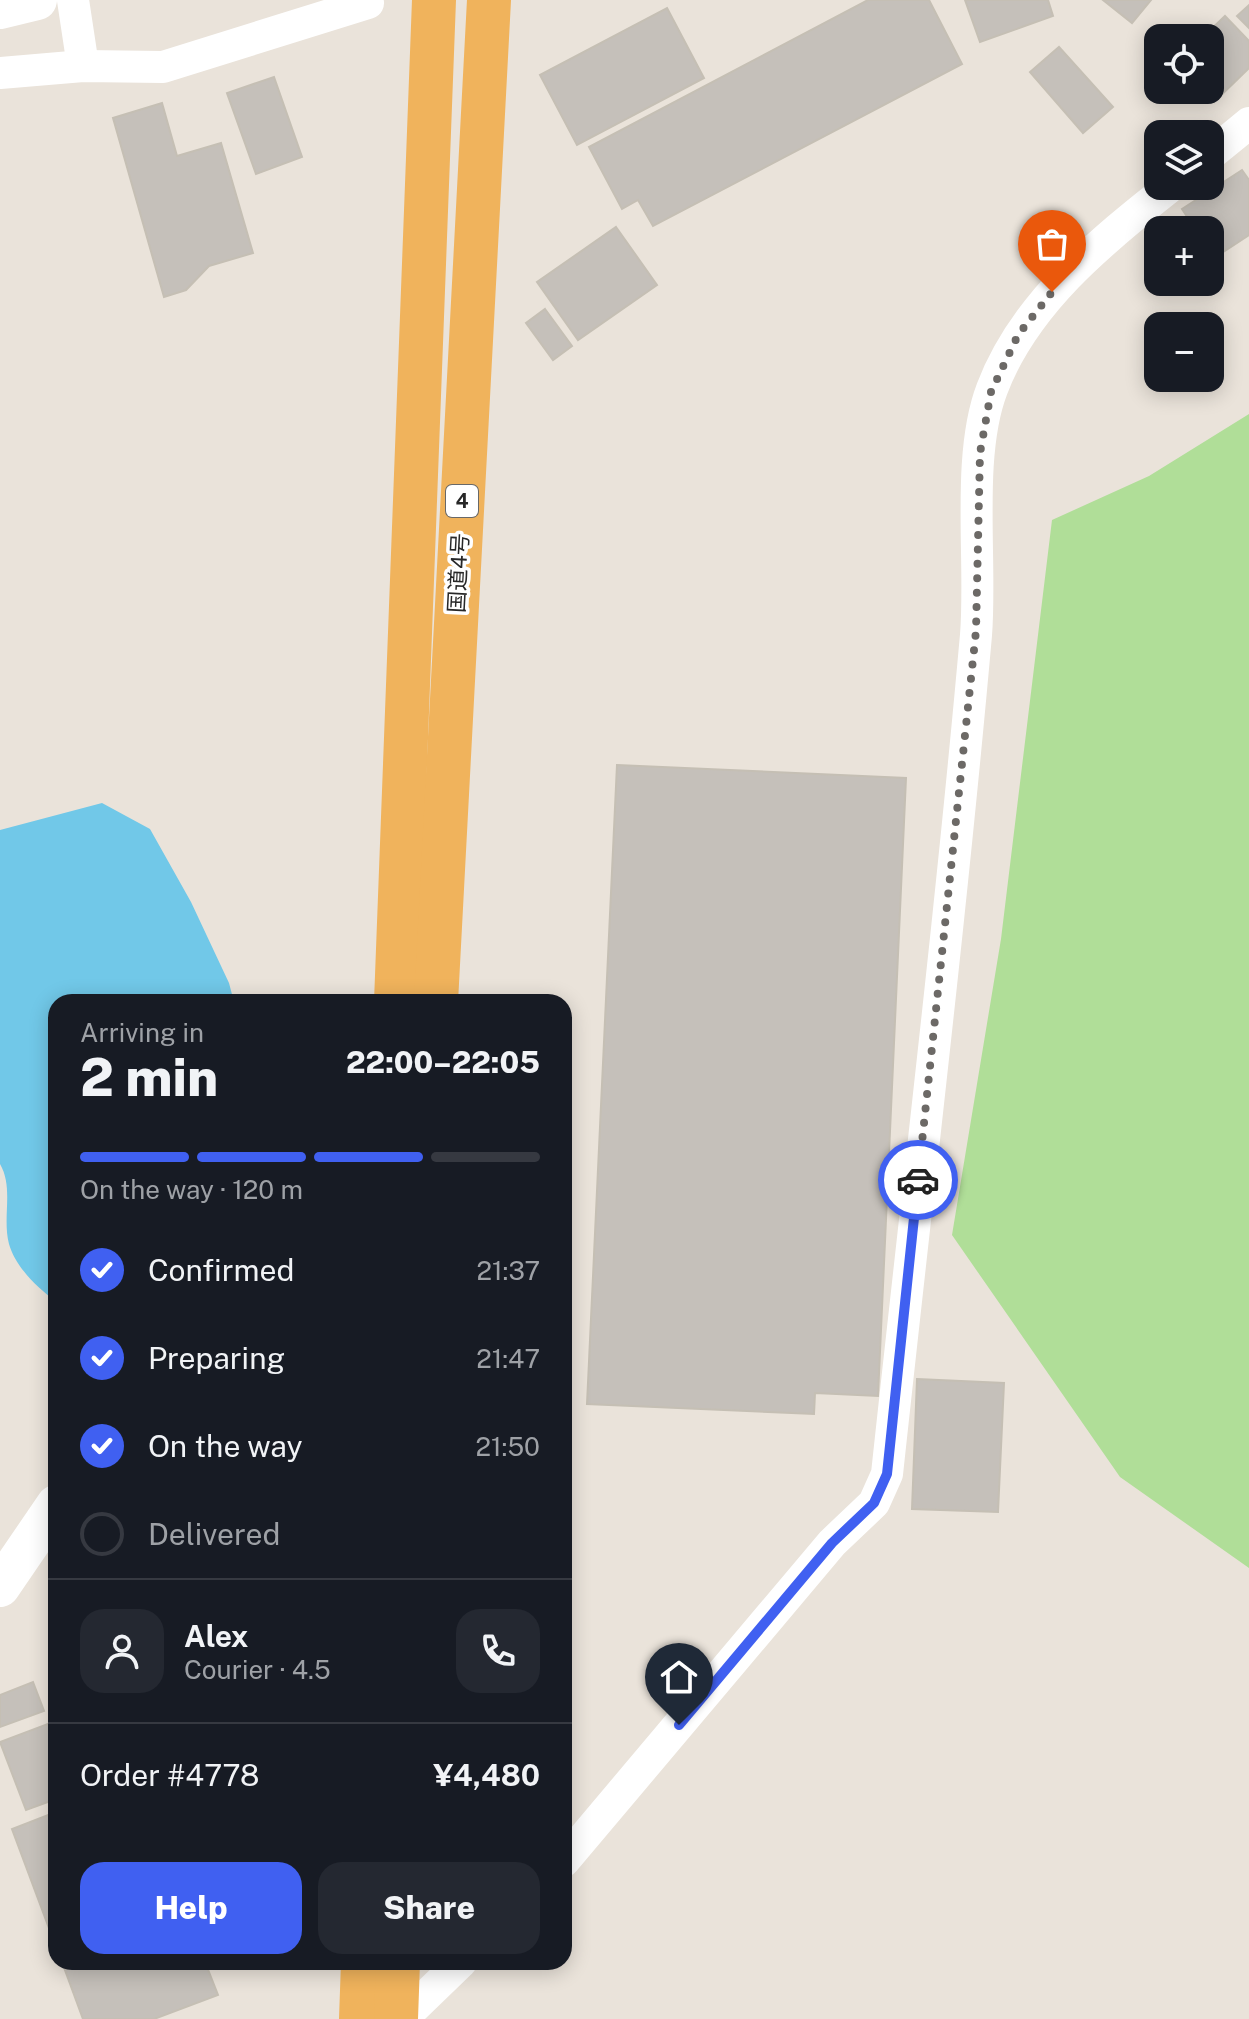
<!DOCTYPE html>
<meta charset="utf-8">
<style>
:root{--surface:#171b24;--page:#242831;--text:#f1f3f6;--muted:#9ea1a6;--line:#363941;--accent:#4060f1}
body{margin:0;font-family:"Public Sans","Noto Sans JP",sans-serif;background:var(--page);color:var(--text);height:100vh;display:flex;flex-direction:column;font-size:30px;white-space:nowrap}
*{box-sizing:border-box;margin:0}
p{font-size:26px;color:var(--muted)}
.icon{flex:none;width:44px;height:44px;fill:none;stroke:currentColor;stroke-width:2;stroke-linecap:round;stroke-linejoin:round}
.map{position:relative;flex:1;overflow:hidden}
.drawer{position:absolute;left:48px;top:994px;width:524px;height:976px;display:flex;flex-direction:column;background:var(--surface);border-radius:24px;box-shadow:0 4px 20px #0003}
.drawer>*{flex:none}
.tools{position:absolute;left:1144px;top:24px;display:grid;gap:16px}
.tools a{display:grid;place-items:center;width:80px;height:80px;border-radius:16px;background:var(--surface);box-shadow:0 4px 20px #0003;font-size:40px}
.pin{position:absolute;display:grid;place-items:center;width:68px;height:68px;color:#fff;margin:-82px -34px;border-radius:50% 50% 50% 0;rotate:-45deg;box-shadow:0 0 8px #0007}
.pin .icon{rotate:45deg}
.courier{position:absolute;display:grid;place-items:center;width:80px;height:80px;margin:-40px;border:6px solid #4060f1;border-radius:50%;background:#fff;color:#222;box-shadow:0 2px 10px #0007}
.headline em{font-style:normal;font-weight:800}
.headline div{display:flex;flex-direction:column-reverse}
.headline{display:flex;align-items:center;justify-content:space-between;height:136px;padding:0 32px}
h1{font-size:52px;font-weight:800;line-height:60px}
.bar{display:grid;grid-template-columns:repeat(4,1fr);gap:12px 8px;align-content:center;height:96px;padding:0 32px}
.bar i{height:10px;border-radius:6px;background:var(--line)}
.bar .on{background:var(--accent)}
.bar p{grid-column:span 4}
.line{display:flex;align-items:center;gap:20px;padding:0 32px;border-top:2px solid var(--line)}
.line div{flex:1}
.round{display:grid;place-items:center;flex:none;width:84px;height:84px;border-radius:24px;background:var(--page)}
ol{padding:0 32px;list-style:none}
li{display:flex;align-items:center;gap:24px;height:88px}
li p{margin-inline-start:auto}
li .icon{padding:8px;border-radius:50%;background:var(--accent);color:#fff;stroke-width:4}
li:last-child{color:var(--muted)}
li i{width:44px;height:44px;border:4px solid var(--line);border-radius:50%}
.action{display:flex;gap:16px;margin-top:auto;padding:16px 32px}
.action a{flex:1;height:92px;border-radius:24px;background:var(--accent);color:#fff;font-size:32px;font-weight:800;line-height:92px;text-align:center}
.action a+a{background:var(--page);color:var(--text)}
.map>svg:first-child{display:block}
</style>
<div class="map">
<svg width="1249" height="2019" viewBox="0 0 1249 2019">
<rect width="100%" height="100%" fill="#eae3da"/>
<polygon fill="#b0de98" points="1249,414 1249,1568 1120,1477 952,1235 1001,939 1052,520 1149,476"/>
<path fill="#71c8e8" d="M102,803l48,26 41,73 38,81 5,19h-178v299c-18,-12 -41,-35 -47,-57 -7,-27 5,-56 -9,-80v-334z"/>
<g fill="#c5c0ba" stroke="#c5bfb4" stroke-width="2">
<polygon points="868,0 929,0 962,64 653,226 638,200 622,209 589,147"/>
<polygon points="965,0 1048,0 1053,16 980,42"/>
<polygon points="1103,0 1151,0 1132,23"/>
<polygon points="1249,5 1249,28 1237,16"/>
<polygon points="667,8 704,78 577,145 540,75"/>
<polygon points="1225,16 1249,41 1249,68 1214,102 1202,90 1210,90 1210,38 1202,38"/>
<polygon points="1059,47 1113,107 1083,133 1030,72"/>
<polygon points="274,77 302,157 256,174 227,93"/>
<polygon points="162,103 177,156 221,143 253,253 209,266 186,290 164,297 113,118"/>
<polygon points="1242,170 1249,180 1249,235 1214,258 1210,251 1210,230 1196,230 1182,209"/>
<polygon points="616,227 657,285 578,340 537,282"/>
<polygon points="545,309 572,346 553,360 526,323"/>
<polygon points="617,765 906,778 878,1396 815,1393 814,1414 587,1404"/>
<polygon points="917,1379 1004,1383 998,1512 912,1509"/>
<polygon points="33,1682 44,1711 0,1727 0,1695"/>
<polygon points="56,1721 56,1799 26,1810 0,1742"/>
<polygon points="56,1812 56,1947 12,1829"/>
<polygon points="62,1962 205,1962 218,1995 154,2019 83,2019"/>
</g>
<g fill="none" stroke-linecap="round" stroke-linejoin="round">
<g stroke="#fff" stroke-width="32">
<polyline points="73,0 83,66"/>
<polyline points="0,73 83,66 163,67 368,3"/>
<polyline points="1210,155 1249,123"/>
<path d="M564,1861l268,-318 42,-40 13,-29c30,-279 64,-559 89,-839 6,-74 -10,-178 16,-246 32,-85 109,-148 179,-203"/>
<polyline points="402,2019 461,1962"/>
</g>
<g stroke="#fff" stroke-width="40">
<polyline points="0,9 37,0"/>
<polyline points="0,1587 56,1505"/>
</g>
<g stroke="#f0b35c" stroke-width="44">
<polyline points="396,1002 434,0"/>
<polyline points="436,1002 489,0"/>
<polyline points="361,2019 363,1962"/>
<polyline points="396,2019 398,1962"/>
</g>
</g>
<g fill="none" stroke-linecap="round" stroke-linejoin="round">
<polyline stroke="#6c6966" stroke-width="8" stroke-dasharray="0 14.4" points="918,1180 976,631 980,453 991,392 1018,335 1052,292"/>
<polyline stroke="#4060f1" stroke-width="10" points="679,1725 832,1543 874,1503 887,1474 918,1180"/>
</g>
<g text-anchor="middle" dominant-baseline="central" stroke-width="7" stroke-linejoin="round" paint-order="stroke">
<rect fill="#fff" stroke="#686868" stroke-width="2" x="446" y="485" width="32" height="32" rx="6"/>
<g font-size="20" font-weight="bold" fill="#282828">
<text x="462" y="501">4</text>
</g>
<g font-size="22" fill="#282828" stroke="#fff">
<text transform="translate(458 573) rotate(-87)">国道4号</text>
</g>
</g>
</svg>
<div class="tools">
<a><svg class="icon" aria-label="locate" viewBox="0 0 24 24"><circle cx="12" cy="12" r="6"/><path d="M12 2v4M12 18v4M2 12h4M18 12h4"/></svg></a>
<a><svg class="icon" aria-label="layers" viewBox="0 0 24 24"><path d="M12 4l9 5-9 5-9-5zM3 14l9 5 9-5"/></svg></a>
<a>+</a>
<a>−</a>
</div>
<div class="pin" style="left:1052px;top:292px;background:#ea580c"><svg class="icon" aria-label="bag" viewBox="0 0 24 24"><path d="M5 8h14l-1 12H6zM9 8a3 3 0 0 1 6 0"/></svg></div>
<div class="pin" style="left:679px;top:1725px;background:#1f2937"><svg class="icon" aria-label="home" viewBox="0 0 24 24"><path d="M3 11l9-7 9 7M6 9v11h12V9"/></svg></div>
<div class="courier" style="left:918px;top:1180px"><svg class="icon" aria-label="car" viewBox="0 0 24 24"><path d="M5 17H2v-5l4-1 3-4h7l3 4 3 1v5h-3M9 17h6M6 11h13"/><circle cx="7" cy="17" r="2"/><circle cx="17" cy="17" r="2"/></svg></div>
<section class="drawer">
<div class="headline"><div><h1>2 min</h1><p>Arriving in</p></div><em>22:00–22:05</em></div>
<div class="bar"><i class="on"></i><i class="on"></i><i class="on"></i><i></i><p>On the way · 120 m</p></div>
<ol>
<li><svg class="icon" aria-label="check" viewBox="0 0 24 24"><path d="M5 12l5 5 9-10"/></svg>Confirmed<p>21:37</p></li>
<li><svg class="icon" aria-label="check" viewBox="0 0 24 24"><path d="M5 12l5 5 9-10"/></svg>Preparing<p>21:47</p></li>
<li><svg class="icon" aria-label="check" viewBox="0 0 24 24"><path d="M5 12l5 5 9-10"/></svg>On the way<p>21:50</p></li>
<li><i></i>Delivered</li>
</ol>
<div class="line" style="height:144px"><a class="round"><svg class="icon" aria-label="person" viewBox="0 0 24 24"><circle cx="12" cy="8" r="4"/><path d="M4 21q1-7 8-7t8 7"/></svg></a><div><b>Alex</b><p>Courier · 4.5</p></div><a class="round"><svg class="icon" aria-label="phone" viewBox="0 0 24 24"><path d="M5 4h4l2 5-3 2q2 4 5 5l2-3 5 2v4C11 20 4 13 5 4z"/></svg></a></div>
<div class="line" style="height:104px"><div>Order #4778</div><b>¥4,480</b></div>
<div class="action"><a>Help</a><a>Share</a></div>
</section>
</div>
